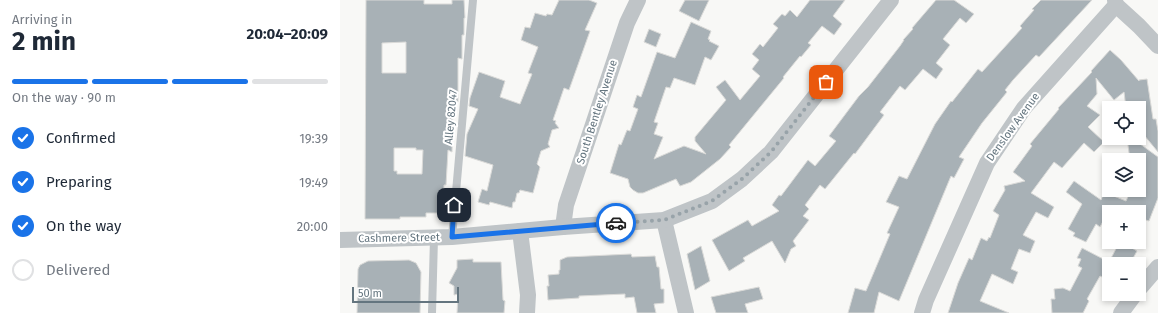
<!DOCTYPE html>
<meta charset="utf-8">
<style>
:root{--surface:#fff;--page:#f6f6f7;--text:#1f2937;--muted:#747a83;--line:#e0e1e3;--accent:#1a73e8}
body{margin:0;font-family:"Fira Sans",sans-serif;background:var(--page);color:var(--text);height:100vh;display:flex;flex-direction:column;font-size:15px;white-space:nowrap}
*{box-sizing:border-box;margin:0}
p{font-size:13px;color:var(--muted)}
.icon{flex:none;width:22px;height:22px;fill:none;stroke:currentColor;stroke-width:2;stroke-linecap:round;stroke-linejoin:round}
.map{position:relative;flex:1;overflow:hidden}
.sheet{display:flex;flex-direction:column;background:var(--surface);width:340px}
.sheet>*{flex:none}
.tools{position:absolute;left:762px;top:101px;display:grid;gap:8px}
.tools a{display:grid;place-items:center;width:44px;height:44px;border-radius:0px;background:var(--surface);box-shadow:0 2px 6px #0003;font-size:20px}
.scale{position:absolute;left:12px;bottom:10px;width:107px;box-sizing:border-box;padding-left:4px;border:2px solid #64757f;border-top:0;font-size:11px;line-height:14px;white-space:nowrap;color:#64757f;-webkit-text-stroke:3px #fff;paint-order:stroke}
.pin{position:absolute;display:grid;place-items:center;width:34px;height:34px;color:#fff;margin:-17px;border-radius:8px;box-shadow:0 2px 6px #0006}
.courier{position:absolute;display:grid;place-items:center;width:40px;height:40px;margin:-20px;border:3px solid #1a73e8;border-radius:50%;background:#fff;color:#222;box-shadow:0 1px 5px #0007}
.summary em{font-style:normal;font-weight:700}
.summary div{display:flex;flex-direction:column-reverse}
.summary{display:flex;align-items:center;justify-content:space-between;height:68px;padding:0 12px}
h1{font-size:26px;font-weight:700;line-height:30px}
.bar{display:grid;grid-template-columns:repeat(4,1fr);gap:6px 4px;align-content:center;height:48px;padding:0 12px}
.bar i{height:5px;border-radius:3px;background:var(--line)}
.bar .selected{background:var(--accent)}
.bar p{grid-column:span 4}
ol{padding:0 12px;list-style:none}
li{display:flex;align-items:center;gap:12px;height:44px}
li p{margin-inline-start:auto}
li .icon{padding:4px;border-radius:50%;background:var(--accent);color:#fff;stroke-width:4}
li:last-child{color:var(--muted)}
li i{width:22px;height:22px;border:2px solid var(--line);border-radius:50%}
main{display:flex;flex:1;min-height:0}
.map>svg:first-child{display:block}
</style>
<main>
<section class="sheet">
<div class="summary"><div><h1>2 min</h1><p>Arriving in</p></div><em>20:04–20:09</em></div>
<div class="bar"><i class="selected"></i><i class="selected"></i><i class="selected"></i><i></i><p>On the way · 90 m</p></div>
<ol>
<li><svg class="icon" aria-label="check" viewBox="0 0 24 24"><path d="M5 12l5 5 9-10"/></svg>Confirmed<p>19:39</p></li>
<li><svg class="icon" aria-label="check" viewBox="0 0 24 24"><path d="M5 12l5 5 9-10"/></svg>Preparing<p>19:49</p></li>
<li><svg class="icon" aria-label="check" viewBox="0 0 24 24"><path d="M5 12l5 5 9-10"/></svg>On the way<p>20:00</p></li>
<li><i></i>Delivered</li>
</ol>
</section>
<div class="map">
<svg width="818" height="313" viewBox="0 0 818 313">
<rect width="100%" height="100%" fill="#f8f8f6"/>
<g fill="#a8b1b6" stroke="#dadad8" fill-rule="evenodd">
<path d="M26,0h58v4h28v-4h12l1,18h-1v17h-2v24l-4,-1v44l-5,-2 -1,52 -4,-2 -2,35h-2l-1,28h-17v4h-26v2h-35zM66,42v31h-24v-30zM54,148h22v2h7l-1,24h-25v-3h-3z"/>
<polygon points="219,0 249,0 257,3 245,30 250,31 229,90 224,88 213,120 216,121 215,123 219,128 212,130 208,144 210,147 201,151 197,164 200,167 193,193 180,190 179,193 177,193 175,202 173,202 172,208 150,202 149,205 138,202 142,189 147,191 153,165 125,156 127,134 138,109 129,106 130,98 139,72 165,81 160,97 180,104 192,74 188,73 198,47 181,40 185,27 190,28 195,13 206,16 207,14 212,15"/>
<polygon points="345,0 369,0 359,21 339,11"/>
<polygon points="470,0 505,0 493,16 502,24 494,35 482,26 468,43 471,45 461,57 460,56 443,77 444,78 389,145 391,147 380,159 351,182 340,186 336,179 303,193 298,193 293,190 290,187 288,179 270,173 279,144 281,145 287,130 290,131 298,109 293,107 297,95 301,97 317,52 335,58 351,22 371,31 368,39 370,40 369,41 379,46 371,60 365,57 355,85 334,78 330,88 326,87 314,122 318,123 314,134 323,137 314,159 344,146 366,154 355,141 355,137 386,100 376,87 385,80 400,100 420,76 412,69 419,60 412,54 420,44 423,47 438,28 433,24 442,14 445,16 450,10 457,17"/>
<polygon points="596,0 614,0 634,14 626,23 620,18 603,39 610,45 596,63 603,69 596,79 583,69 565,90 560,86 540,112 544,115 515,154 514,153 485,189 480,185 465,205 469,209 463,216 469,220 453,241 456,246 451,249 445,263 432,241 403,258 405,261 389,271 372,240 408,220 412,226 439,211 432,205 439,195 441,196 468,160 475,166 496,141 489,136 519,96 528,87 560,46 564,40 563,40 573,29 572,28"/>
<polygon points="701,0 752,0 699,57 696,55 673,80 665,90 667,92 642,123 619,157 624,159 614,178 611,176 559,301 539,292 534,313 508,313 515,288 526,291 550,234 547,233 559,207 546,202 559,176 567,179 595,124 611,101 612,102 638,69 642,72 682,28 680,26 694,10 692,9"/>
<polygon points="309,29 321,34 316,47 304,42"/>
<polygon points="770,50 781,60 799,81 799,80 807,79 813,119 816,119 818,131 818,152 799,129 799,108 786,108 784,92 774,100 756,78 757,94 747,106 760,115 748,127 764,142 754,152 744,143 722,168 714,162 691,193 714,207 708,218 696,212 683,235 695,241 690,253 679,249 671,269 678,272 673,284 652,274 640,301 669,313 608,313 618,283 629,258 632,260 641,238 647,241 649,237 650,238 659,215 653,211 665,190 664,186 685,181 673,172 692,146 690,144 719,109 718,108 752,72 751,71"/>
<polygon points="787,138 792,138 818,157 818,198 809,221 799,218 799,212 768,212 760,227 756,224 746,242 733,236 735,233 728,229 742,204 726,192 734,181 761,200 764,192 786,201 791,190 799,190 799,160 790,160"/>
<polygon points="785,244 797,251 790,264 769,264 769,273 766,279 760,276 747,299 749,301 743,313 712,313 711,299 715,299 714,289 723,288 730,291 742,268 738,266 741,259 737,258 742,248 769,262 778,245 783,248"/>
<polygon points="361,246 370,281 355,290 347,254"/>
<polygon points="291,254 292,257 315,256 317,267 319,267 321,289 324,289 324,303 314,304 316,313 297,313 294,297 285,298 285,294 239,296 239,298 208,300 207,286 209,286 208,275 219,274 219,270 220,270 220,260 227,257"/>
<polygon points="133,259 133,262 161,262 163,300 165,301 164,313 117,313 118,294 114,295 114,286 109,283 117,268 117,260"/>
<polygon points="69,260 76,263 81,272 80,313 17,313 18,269 20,265 28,261"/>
<polygon points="419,287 423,299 405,304 408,313 376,313 371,297"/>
</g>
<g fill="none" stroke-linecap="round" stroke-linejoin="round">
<g stroke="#bfc4c7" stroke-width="8">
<polyline points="112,237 133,0"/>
<polyline points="92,313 94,238"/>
</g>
<g stroke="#bfc4c7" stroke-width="16">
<polyline points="775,0 776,5 799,26 818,46"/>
<polyline points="324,220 346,313"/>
<polyline points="223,227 226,205 287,23 298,0"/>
<polyline points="180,231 188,295 187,313"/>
<polyline points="0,240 112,237 223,227 324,220 372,201 402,179 431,152 551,0"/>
<polyline points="799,289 818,267"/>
<polyline points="582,313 586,300 647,163 684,108 776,5"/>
<polyline points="781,313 795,294"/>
</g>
</g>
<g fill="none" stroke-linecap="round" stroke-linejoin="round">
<polyline stroke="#98a3a9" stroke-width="4" stroke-dasharray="0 7.2" points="276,223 324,220 372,201 402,179 431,152 486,82"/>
<polyline stroke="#1a73e8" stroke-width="5" points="114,205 112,237 276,223"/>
</g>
<g text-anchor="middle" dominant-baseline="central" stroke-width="4" stroke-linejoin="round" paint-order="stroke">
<g font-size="11" fill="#64757f" stroke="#fff">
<text transform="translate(257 112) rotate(-72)">South Bentley Avenue</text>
<text transform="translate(111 117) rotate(-85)">Alley 82047</text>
<text transform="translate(673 127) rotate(-54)">Denslow Avenue</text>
<text transform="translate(59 238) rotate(-1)">Cashmere Street</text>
</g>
</g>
</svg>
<div class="tools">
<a><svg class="icon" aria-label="locate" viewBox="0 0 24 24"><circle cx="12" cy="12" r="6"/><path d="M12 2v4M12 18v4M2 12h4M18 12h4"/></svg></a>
<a><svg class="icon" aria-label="layers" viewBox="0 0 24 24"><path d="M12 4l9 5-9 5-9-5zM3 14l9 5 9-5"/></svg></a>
<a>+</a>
<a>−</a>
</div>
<div class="scale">50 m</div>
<div class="pin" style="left:486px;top:82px;background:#ea580c"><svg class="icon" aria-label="bag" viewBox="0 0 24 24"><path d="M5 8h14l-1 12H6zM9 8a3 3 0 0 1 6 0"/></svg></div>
<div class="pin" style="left:114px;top:205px;background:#1f2937"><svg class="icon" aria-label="home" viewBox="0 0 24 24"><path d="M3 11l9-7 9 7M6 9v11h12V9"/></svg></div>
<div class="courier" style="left:276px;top:223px"><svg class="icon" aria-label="car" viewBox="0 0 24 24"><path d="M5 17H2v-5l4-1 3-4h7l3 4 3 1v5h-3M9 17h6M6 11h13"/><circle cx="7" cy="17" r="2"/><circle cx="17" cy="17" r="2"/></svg></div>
</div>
</main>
